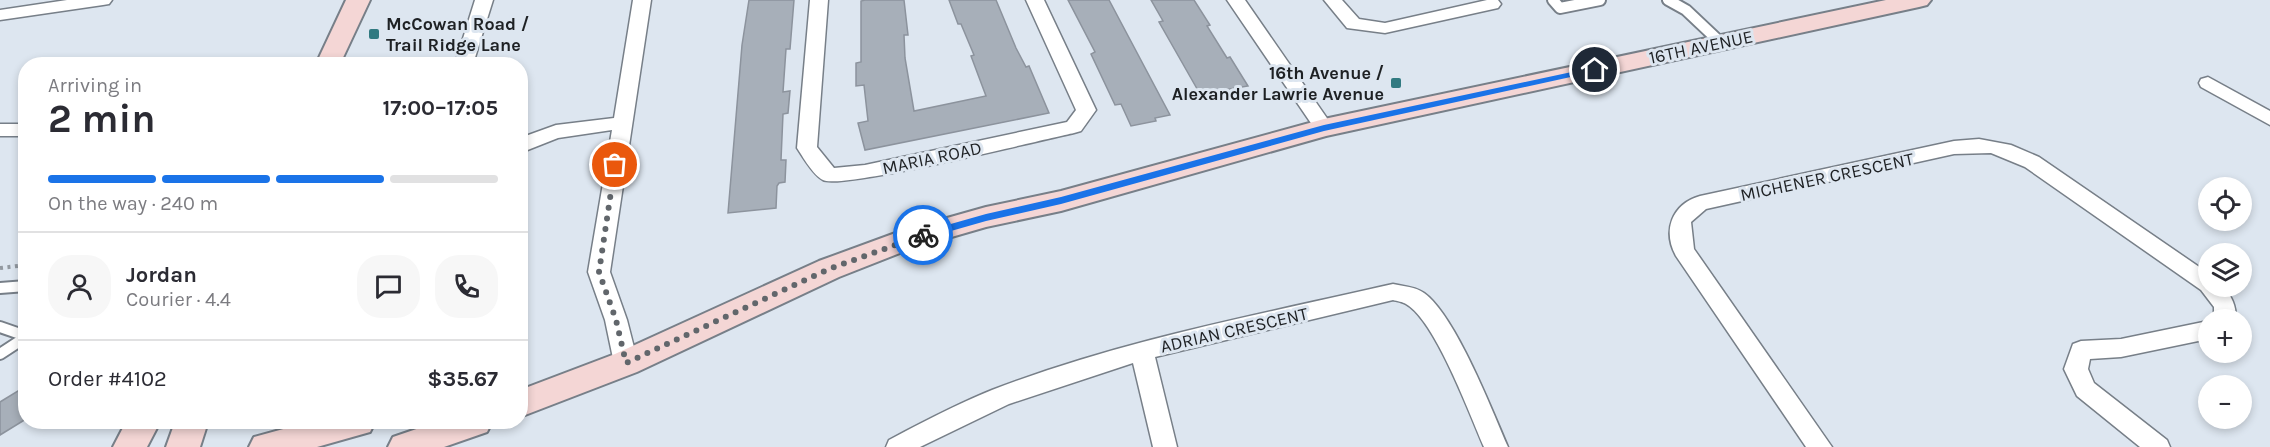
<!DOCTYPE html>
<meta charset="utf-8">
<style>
:root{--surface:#fff;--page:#f7f7f7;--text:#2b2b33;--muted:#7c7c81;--line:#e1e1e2;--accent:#1a73e8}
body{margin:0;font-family:Karla,sans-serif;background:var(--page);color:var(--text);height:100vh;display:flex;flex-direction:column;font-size:22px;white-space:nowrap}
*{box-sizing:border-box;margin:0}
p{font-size:20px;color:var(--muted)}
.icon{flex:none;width:33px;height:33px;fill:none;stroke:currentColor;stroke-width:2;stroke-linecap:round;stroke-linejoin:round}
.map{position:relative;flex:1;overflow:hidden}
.details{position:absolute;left:18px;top:57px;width:510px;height:372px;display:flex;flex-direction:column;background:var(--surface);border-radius:24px;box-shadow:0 3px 9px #0003}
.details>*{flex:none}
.tools{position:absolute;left:2198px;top:177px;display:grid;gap:12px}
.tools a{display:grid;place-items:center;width:54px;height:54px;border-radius:50%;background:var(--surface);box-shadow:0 3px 9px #0003;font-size:30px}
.pin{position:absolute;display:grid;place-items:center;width:51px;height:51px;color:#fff;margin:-26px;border:3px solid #fff;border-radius:50%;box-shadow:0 2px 6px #0007}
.courier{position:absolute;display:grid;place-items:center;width:60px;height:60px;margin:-30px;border:4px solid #1a73e8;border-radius:50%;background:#fff;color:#222;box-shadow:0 2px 8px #0007}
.summary em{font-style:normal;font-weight:700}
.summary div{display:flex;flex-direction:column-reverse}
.summary{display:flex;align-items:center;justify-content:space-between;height:102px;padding:0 30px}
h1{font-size:39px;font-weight:700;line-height:45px}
.bar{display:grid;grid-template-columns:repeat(4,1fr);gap:9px 6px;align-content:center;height:72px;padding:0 30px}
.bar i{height:8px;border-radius:4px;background:var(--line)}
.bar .current{background:var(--accent)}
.bar p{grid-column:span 4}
.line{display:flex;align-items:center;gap:15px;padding:0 30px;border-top:2px solid var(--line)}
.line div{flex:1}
.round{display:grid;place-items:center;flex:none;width:63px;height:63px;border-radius:24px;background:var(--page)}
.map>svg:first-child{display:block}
</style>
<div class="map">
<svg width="2270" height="447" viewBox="0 0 2270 447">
<rect width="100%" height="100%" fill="#dde6f0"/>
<g fill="#a7afb9" stroke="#8c939d" stroke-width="1.5">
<polygon points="749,0 794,0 790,49 786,49 783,92 790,91 788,113 783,114 781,160 786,160 785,182 779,183 777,186 776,208 728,213 742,45"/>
<polygon points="865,0 904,0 908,35 904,35 905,58 914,111 986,96 971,56 974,55 961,24 958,24 949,0 996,0 1016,48 1026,67 1029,66 1049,113 865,150 858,123 868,121 864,85 856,86 856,63 861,62 861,1"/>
<polygon points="1068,0 1109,0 1170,115 1155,118 1156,121 1131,126 1121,104 1115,105 1091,54 1095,52"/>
<polygon points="1151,0 1194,0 1210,25 1207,26 1227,58 1230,57 1248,86 1200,94 1159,22 1163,21"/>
<polygon points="26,386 26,419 0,435 0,402"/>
</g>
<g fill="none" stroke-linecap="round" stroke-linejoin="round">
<g stroke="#777f88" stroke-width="14">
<g id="lane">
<polyline points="1553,0 1560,8 1600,0"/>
<polyline points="1668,0 1686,10 1721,43"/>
<polyline points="0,288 26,286"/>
<polyline points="0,327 26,336"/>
<polyline points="0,354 26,337"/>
</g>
</g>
<g stroke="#777f88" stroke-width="3">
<g id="street">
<polygon points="67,0 112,0 109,4 103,5 0,20 0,10"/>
<polygon points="475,0 493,0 473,64 455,64"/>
<polygon points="633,0 651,0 610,272 627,320 638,363 634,369 626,372 618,369 614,363 605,320 588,272 612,130 558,138 520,153 520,138 556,125 614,118"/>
<path d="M810,0h18l-11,147 17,21 31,-3 202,-43 9,-12 -50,-110h18l52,110 -15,21 -7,2c-33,7 -235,57 -251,47 -10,-5 -20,-23 -26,-32z"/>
<polygon points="1227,0 1245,0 1331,124 1334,128 1331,132 1324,134 1317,132"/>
<polygon points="1324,0 1342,0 1359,19 1385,23 1487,0 1498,0 1501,4 1498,8 1385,33 1347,28"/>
<polygon points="2208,77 2270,111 2270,125 2201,87 2199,83 2201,79"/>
<rect x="0" y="124" width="26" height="12"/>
<path d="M1979,139l32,6 28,12 169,116v13h15c9,12 13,18 13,34h-22v-13l-13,-17 -176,-123 -34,-14 -37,1 -248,55 -15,13 3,27 138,198h-26l-130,-191c-14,-25 -4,-52 24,-60l254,-55z"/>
<path d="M1393,284c10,2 23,3 31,9 31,22 68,117 84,154h-24c-14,-32 -49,-127 -78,-143 -3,-2 -9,-3 -13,-4l-238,57 22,90h-24l-20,-84 -124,41 -89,43h-34l3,-7c34,-18 68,-36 103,-50 129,-50 266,-75 401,-106z"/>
<polygon points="2208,321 2208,339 2121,357 2090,359 2088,369 2094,383 2167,440 2170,447 2140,447 2077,396 2064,369 2073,344 2081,341 2121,339"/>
</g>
</g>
<g stroke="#777f88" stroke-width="4">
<g id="secondary">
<polygon points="346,0 370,0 340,64 316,64"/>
<polygon points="1886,0 1931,0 1927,5 1919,7 1326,136 1061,211 986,227 910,249 839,277 637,372 520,417 520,390 615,354 819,261 901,231 986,207 1061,191 1324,119"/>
<polygon points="126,422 160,422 147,447 113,447"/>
<polygon points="175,422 208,422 200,447 166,447"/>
<polygon points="309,422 375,422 370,432 317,447 249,447 254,437"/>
<polygon points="437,422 492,422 487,432 444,447 388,447 393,437"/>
</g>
</g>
<polyline stroke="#9299a0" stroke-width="4" stroke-dasharray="3 4.5" stroke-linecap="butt" points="0,268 26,265"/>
<use href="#lane" stroke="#fff" stroke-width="10"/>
<use href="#street" fill="#fff" fill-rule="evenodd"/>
<use href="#secondary" fill="#f4d6d5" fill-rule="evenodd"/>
</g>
<polygon fill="#1a73e8" points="1595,67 1598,68 1598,71 1324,131 1061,204 986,221 923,239 918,235 919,233 986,214 1061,197 1324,125"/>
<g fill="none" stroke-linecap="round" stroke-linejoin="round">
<polyline stroke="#61666b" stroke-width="6" stroke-dasharray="0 10.8" points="615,165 599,272 616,320 626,363 829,269 923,235"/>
</g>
<g fill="#317a81" stroke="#dde6f0" stroke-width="2">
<rect x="368" y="28" width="12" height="12" rx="3"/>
<rect x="1390" y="77" width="12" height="12" rx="3"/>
</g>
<g text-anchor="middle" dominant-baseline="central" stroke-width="6" stroke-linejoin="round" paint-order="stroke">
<g font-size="18" font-weight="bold" fill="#1e2124" stroke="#dde6f0" text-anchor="start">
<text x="386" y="24">McCowan Road /<tspan x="386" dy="21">Trail Ridge Lane</tspan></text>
<text x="1384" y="73" text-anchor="end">16th Avenue /<tspan x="1384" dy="21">Alexander Lawrie Avenue</tspan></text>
</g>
<g font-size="18" fill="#1e2124" stroke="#dde6f0">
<text transform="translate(1701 47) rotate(-12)">16TH AVENUE</text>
<text transform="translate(932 158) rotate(-12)">MARIA ROAD</text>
<text transform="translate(1827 177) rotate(-12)">MICHENER CRESCENT</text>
<text transform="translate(1234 330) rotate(-13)">ADRIAN CRESCENT</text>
</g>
</g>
</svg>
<div class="tools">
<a><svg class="icon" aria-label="locate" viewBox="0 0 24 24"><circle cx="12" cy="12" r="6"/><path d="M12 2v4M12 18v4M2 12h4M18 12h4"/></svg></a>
<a><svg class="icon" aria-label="layers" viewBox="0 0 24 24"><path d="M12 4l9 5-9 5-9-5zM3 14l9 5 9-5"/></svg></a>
<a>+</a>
<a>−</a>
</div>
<div class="pin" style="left:615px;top:165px;background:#ea580c"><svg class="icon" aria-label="bag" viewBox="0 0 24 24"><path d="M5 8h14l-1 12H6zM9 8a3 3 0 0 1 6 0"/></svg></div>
<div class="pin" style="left:1595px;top:70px;background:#1f2937"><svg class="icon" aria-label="home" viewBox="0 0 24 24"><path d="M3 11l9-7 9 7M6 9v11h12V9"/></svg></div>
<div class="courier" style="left:923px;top:235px"><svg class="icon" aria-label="bike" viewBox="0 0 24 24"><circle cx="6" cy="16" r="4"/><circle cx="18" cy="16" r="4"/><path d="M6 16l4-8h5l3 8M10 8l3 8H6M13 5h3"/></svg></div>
<section class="details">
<div class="summary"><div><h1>2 min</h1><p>Arriving in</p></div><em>17:00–17:05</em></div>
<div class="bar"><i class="current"></i><i class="current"></i><i class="current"></i><i></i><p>On the way · 240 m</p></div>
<div class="line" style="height:108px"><a class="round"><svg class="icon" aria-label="person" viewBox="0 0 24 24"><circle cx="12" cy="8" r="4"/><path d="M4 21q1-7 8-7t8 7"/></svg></a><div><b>Jordan</b><p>Courier · 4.4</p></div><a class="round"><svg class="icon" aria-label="chat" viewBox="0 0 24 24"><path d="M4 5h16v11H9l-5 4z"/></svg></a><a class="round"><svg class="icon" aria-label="phone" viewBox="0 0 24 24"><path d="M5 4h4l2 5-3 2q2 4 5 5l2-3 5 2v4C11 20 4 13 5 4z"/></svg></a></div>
<div class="line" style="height:78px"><div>Order #4102</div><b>$35.67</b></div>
</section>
</div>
